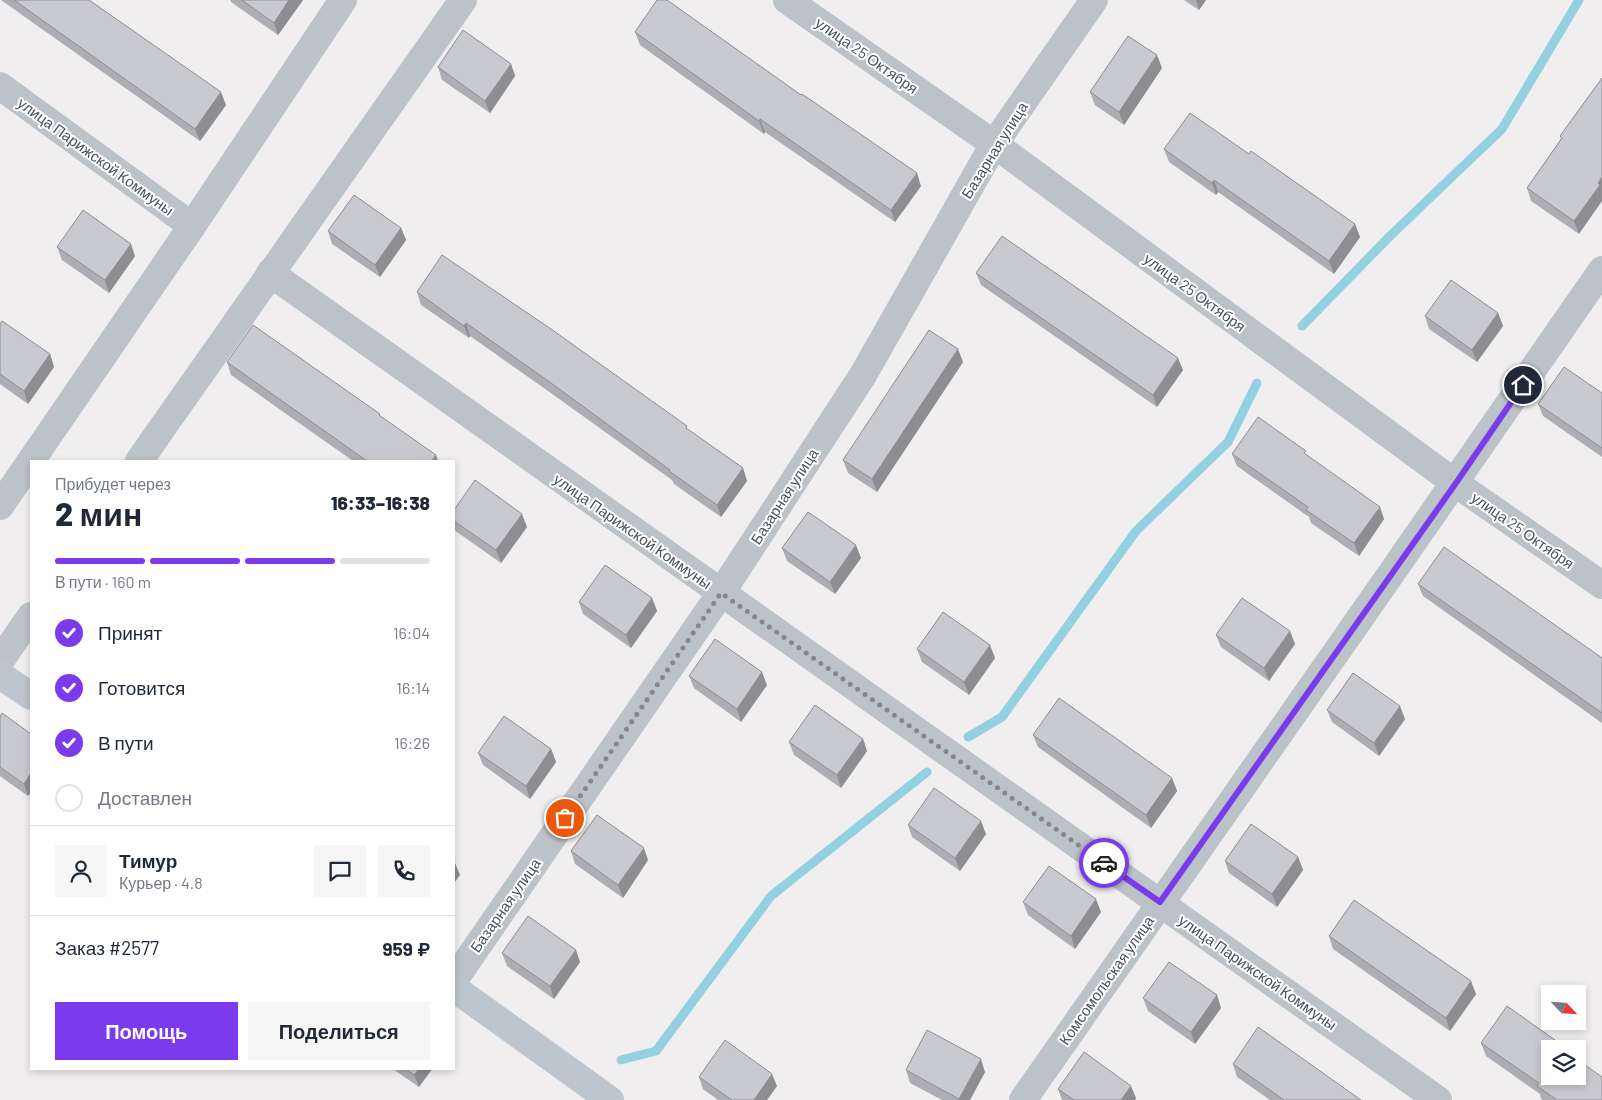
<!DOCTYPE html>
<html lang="ru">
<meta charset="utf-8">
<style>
:root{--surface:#fff;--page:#f6f6f7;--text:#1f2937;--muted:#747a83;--line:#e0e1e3;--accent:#7c3aed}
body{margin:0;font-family:Barlow,sans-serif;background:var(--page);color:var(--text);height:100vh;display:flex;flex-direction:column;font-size:19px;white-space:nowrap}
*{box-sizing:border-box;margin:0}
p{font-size:16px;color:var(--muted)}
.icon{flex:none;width:28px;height:28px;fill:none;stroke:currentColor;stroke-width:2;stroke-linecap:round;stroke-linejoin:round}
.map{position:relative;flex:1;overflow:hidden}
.drawer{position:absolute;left:30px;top:460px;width:425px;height:610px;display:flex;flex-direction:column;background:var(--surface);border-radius:0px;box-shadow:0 2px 8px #0003}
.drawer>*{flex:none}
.needle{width:32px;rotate:115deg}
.tools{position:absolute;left:1541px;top:985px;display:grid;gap:10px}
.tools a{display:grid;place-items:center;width:45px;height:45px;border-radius:0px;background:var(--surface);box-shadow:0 2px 8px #0003;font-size:25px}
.pin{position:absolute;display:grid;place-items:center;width:42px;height:42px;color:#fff;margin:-21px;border:2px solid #fff;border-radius:50%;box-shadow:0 1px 5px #0007}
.courier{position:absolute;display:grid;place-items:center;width:50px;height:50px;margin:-25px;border:4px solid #7c3aed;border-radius:50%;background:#fff;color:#222;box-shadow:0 1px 6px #0007}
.overview em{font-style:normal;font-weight:800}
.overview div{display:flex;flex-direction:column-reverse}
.overview{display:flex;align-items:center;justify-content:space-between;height:85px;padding:0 25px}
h1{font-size:32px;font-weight:800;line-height:38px}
.bar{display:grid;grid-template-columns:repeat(4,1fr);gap:8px 5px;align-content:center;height:60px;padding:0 25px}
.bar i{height:6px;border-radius:4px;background:var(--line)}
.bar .selected{background:var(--accent)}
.bar p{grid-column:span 4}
.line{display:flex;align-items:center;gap:12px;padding:0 25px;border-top:1px solid var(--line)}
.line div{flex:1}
.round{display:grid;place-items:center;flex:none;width:52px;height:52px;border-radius:0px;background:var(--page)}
ol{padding:0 25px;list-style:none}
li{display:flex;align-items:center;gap:15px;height:55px}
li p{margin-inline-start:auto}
li .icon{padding:5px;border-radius:50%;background:var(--accent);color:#fff;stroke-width:4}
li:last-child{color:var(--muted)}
li i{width:28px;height:28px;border:2px solid var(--line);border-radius:50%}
.action{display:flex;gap:10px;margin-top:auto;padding:10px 25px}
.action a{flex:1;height:58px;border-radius:0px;background:var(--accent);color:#fff;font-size:20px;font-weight:800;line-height:58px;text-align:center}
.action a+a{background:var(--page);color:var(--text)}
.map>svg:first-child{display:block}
</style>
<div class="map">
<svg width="1602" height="1100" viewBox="0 0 1602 1100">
<rect width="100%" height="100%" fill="#f0eeee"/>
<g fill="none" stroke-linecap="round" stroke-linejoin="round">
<g stroke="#93d0e0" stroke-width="9">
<polyline points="1302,326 1390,236 1502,129 1579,0"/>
<polyline points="968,737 1002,717 1136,531 1228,442 1257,383"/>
<polyline points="621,1060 656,1051 771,896 927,772"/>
</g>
<g stroke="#bbc2c8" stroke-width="28">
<polyline points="787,0 994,144 1455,483 1602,585"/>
<polyline points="0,86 192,226"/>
<polyline points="270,273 1438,1100"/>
<polyline points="139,461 463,0"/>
<polyline points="0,506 192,226 343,0"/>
<polyline points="0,661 31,616"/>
<polyline points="454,980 721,593 863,375 994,144 1094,0"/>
<path d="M1023,1100c192,-277 388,-552 579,-830"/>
</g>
<g stroke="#bdc6cf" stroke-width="28">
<polyline points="0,675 31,696"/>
<polyline points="454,988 610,1100"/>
</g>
</g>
<g fill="#adaeb3">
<polygon points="1,0 89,0 226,105 200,141"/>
<polygon points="230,0 303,0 278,35 231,2"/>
<polygon points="1184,0 1206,0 1199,10"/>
<polygon points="635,32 921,186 895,222 765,132 764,134 640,45"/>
<polygon points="511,64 515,76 490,113 442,80 438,67"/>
<polygon points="1162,68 1124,125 1095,105 1090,92"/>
<polygon points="1602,78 1579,234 1531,201 1527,188 1561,139 1560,136"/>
<polygon points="1164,149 1249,154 1355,224 1360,237 1334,274 1218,192 1216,195 1169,162"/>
<polygon points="401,228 406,240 380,277 332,244 328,231"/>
<polygon points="57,247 135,256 109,293 62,260"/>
<polygon points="976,273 1183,370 1157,407 981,285"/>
<polygon points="417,292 689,430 743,468 747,481 721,517 674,484 672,480 555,396 470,336 469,338 421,305"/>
<polygon points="1498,313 1503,326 1477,362 1429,329 1425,316"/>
<polygon points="0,324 50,354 54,367 28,404 0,384"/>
<polygon points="227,362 381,417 438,461 353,461 231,375"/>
<polygon points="963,362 877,492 848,473 843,460"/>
<polygon points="1602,393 1602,457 1543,416 1538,404"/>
<polygon points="1232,454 1308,456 1384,519 1359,556 1311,523 1309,517 1237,466"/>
<polygon points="454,510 527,527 501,563 454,530"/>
<polygon points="782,548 861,558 835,594 787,561"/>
<polygon points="1418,584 1602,658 1602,723 1423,596"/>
<polygon points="652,598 657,611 631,648 583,614 579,602"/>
<polygon points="1216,635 1295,644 1269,681 1221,647"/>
<polygon points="917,649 995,658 969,695 922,662"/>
<polygon points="689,676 767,685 741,722 694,688"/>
<polygon points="1327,710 1405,719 1379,756 1332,722"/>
<polygon points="0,717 31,734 31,792 28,796 0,776"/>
<polygon points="1033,735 1172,778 1177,791 1151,828 1038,747"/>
<polygon points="863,739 867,751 841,788 794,755 789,742"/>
<polygon points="551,749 556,762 530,799 483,765 478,753"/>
<polygon points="908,825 986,834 960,871 912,837"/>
<polygon points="571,851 648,860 623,898 575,864"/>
<polygon points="1298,857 1303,870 1277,907 1229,873 1225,861"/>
<polygon points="1023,902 1101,912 1075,949 1028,915"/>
<polygon points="1329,936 1476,994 1450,1031 1333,949"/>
<polygon points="502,953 580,962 554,999 507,966"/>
<polygon points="1143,998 1221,1008 1195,1044 1148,1011"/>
<polygon points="1555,1040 1557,1045 1602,1100 1543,1100 1541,1099 1540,1094 1486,1056 1481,1043"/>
<polygon points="1233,1064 1361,1100 1270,1100 1237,1077"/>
<polygon points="393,1069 432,1069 419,1087"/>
<polygon points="906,1070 985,1072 970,1100 942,1100 910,1083"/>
<polygon points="699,1077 777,1086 767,1100 718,1100 703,1089"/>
<polygon points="1058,1089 1136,1098 1135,1100 1062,1100"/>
</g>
<g fill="#8d8d92">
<polygon points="289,0 303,0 278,35 274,23"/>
<polygon points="1196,0 1206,0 1199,10"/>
<polygon points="1157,55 1162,68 1124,125 1119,112"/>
<polygon points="511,64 515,76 490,113 485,101"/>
<polygon points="221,92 226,105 200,141 195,129"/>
<polygon points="760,119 765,132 764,134 759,121"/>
<polygon points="917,173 921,186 895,222 891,210"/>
<polygon points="1602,177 1602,201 1579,234 1574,221"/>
<polygon points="1214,180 1218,192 1216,195 1212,183"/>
<polygon points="1355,224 1360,237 1334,274 1329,261"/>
<polygon points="401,228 406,240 380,277 375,265"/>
<polygon points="131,244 135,256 109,293 105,280"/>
<polygon points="1498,313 1503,326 1477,362 1472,350"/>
<polygon points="466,323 470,336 469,338 464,326"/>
<polygon points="958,349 963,362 877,492 872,479"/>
<polygon points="50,354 54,367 28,404 24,391"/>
<polygon points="1178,358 1183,370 1157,407 1153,395"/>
<polygon points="436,455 438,461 432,461"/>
<polygon points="743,468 747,481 721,517 717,505"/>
<polygon points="1380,507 1384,519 1359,556 1354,543"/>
<polygon points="522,514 527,527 501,563 496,550"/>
<polygon points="856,545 861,558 835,594 830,582"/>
<polygon points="652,598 657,611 631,648 626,635"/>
<polygon points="1290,631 1295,644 1269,681 1264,668"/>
<polygon points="990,645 995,658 969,695 964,682"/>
<polygon points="762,672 767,685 741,722 737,709"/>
<polygon points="1400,706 1405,719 1379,756 1374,743"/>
<polygon points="863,739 867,751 841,788 837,775"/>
<polygon points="551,749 556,762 530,799 526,786"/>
<polygon points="31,773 31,792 28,796 24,784"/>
<polygon points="1172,778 1177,791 1151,828 1146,815"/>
<polygon points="981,821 986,834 960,871 955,858"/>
<polygon points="644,848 648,860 623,898 618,885"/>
<polygon points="1298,857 1303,870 1277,907 1272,894"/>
<polygon points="455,863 460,875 454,883 454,864"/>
<polygon points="1096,899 1101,912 1075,949 1071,936"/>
<polygon points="576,950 580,962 554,999 550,986"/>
<polygon points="1471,981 1476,994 1450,1031 1446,1018"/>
<polygon points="1217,995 1221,1008 1195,1044 1191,1032"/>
<polygon points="981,1059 985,1072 970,1100 959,1100 959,1099"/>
<polygon points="419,1069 432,1069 419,1087 414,1075"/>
<polygon points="772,1074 777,1086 767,1100 754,1100"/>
<polygon points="1131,1086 1136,1098 1135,1100 1121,1100"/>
</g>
<g fill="#c9cad0" stroke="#8d8d92">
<polygon points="14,0 89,0 221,92 195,129"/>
<polygon points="242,0 289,0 274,23"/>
<polygon points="657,0 667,0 801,95 802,94 917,173 891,210 760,119 759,121 635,32"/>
<polygon points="463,30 511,64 485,101 438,67"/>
<polygon points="1128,36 1157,55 1119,112 1090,92"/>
<polygon points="1602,78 1602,177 1598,183 1600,185 1574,221 1527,188 1562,138 1560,136"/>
<polygon points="1190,113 1249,154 1251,151 1355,224 1329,261 1214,180 1212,183 1164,149"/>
<polygon points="354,195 401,228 375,265 328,231"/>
<polygon points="83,210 131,244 105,280 57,247"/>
<polygon points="1002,236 1178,358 1153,395 976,273"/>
<polygon points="442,255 551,329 687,426 686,428 743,468 717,505 669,471 670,470 551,383 466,323 464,326 417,292"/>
<polygon points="1451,280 1498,313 1472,350 1425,316"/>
<polygon points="2,321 50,354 24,391 0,374 0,324"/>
<polygon points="253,325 380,414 379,415 436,455 432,461 367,461 227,362"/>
<polygon points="929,330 958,349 872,479 843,460"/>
<polygon points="1564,367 1602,393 1602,448 1538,404"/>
<polygon points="1258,417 1306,451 1304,453 1380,507 1354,543 1306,510 1308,507 1232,454"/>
<polygon points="475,480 522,514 496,550 454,521 454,510"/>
<polygon points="808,512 856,545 830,582 782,548"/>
<polygon points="1444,547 1602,658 1602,713 1418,584"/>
<polygon points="605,565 652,598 626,635 579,602"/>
<polygon points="1242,598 1290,631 1264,668 1216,635"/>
<polygon points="943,612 990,645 964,682 917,649"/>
<polygon points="715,639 762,672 737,709 689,676"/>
<polygon points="1353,673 1400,706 1374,743 1327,710"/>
<polygon points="1059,698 1172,778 1146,815 1033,735"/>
<polygon points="815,705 863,739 837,775 789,742"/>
<polygon points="2,713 31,734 31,773 24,784 0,767 0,717"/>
<polygon points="504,716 551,749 526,786 478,753"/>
<polygon points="934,788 981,821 955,858 908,825"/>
<polygon points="597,815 644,848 618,885 571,851"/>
<polygon points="1251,824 1298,857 1272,894 1225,861"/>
<polygon points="1049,866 1096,899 1071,936 1023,902"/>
<polygon points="1354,900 1471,981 1446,1018 1329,936"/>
<polygon points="528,916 576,950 550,986 502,953"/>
<polygon points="1169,962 1217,995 1191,1032 1143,998"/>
<polygon points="1507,1006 1555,1040 1553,1043 1562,1049 1550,1049 1550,1076 1578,1076 1578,1060 1602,1077 1602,1100 1557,1100 1537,1086 1539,1083 1481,1043"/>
<polygon points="1258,1027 1361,1100 1284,1100 1233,1064"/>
<polygon points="927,1030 981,1059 959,1099 906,1070"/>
<polygon points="725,1040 772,1074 754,1100 732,1100 699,1077"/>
<polygon points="1084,1052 1131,1086 1121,1100 1074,1100 1058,1089"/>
<polygon points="406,1069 419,1069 414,1075"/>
</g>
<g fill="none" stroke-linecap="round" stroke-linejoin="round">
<polyline stroke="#83888c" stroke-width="5" stroke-dasharray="0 9" points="565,818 721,593 1104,863"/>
<polyline stroke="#7c3aed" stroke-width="6" points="1104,863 1160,902 1456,483 1523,385"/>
</g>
<g text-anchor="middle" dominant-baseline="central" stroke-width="4" stroke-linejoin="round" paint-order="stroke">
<g font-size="15" fill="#485158" stroke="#fff">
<text transform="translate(867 55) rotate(35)">улица 25 Октября</text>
<text transform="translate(994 150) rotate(-58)">Базарная улица</text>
<text transform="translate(96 156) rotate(36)">улица Парижской Коммуны</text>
<text transform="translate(1195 292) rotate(36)">улица 25 Октября</text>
<text transform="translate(784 496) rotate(-57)">Базарная улица</text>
<text transform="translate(1523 530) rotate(35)">улица 25 Октября</text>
<text transform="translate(633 531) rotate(35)">улица Парижской Коммуны</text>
<text transform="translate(505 905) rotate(-55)">Базарная улица</text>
<text transform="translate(1258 972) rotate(35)">улица Парижской Коммуны</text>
<text transform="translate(1106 980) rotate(-55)">Комсомольская улица</text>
</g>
</g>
</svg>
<div class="tools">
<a><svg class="needle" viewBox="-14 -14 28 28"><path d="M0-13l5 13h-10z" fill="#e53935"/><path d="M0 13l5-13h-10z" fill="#747a83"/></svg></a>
<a><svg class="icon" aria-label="layers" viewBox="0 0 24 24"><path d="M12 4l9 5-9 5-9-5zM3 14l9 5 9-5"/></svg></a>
</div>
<div class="pin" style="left:565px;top:818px;background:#ea580c"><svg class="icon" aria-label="bag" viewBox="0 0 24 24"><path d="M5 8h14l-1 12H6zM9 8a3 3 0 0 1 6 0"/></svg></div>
<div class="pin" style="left:1523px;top:385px;background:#1f2937"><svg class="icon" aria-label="home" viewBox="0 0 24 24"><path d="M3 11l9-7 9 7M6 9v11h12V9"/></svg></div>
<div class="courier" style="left:1104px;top:863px"><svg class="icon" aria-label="car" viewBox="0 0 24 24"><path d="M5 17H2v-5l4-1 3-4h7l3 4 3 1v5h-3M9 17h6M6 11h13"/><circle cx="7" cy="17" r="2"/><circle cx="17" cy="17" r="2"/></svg></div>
<section class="drawer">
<div class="overview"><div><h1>2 мин</h1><p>Прибудет через</p></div><em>16:33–16:38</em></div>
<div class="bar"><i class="selected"></i><i class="selected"></i><i class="selected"></i><i></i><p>В пути · 160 m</p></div>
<ol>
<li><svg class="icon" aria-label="check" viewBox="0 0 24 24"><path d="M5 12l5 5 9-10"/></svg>Принят<p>16:04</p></li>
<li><svg class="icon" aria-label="check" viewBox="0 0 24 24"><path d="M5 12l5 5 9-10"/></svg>Готовится<p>16:14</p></li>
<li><svg class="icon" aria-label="check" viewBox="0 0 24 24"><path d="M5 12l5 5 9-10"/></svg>В пути<p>16:26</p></li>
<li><i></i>Доставлен</li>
</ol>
<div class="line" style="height:90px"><a class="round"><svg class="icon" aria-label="person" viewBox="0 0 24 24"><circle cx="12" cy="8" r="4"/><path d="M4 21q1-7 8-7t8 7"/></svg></a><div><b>Тимур</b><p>Курьер · 4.8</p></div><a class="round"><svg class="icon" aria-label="chat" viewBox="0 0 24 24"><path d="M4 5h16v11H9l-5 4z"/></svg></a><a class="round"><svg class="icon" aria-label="phone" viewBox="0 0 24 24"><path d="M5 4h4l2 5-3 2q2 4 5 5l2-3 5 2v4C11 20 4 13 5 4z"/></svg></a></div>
<div class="line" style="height:65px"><div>Заказ #2577</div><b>959 ₽</b></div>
<div class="action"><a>Помощь</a><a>Поделиться</a></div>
</section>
</div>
